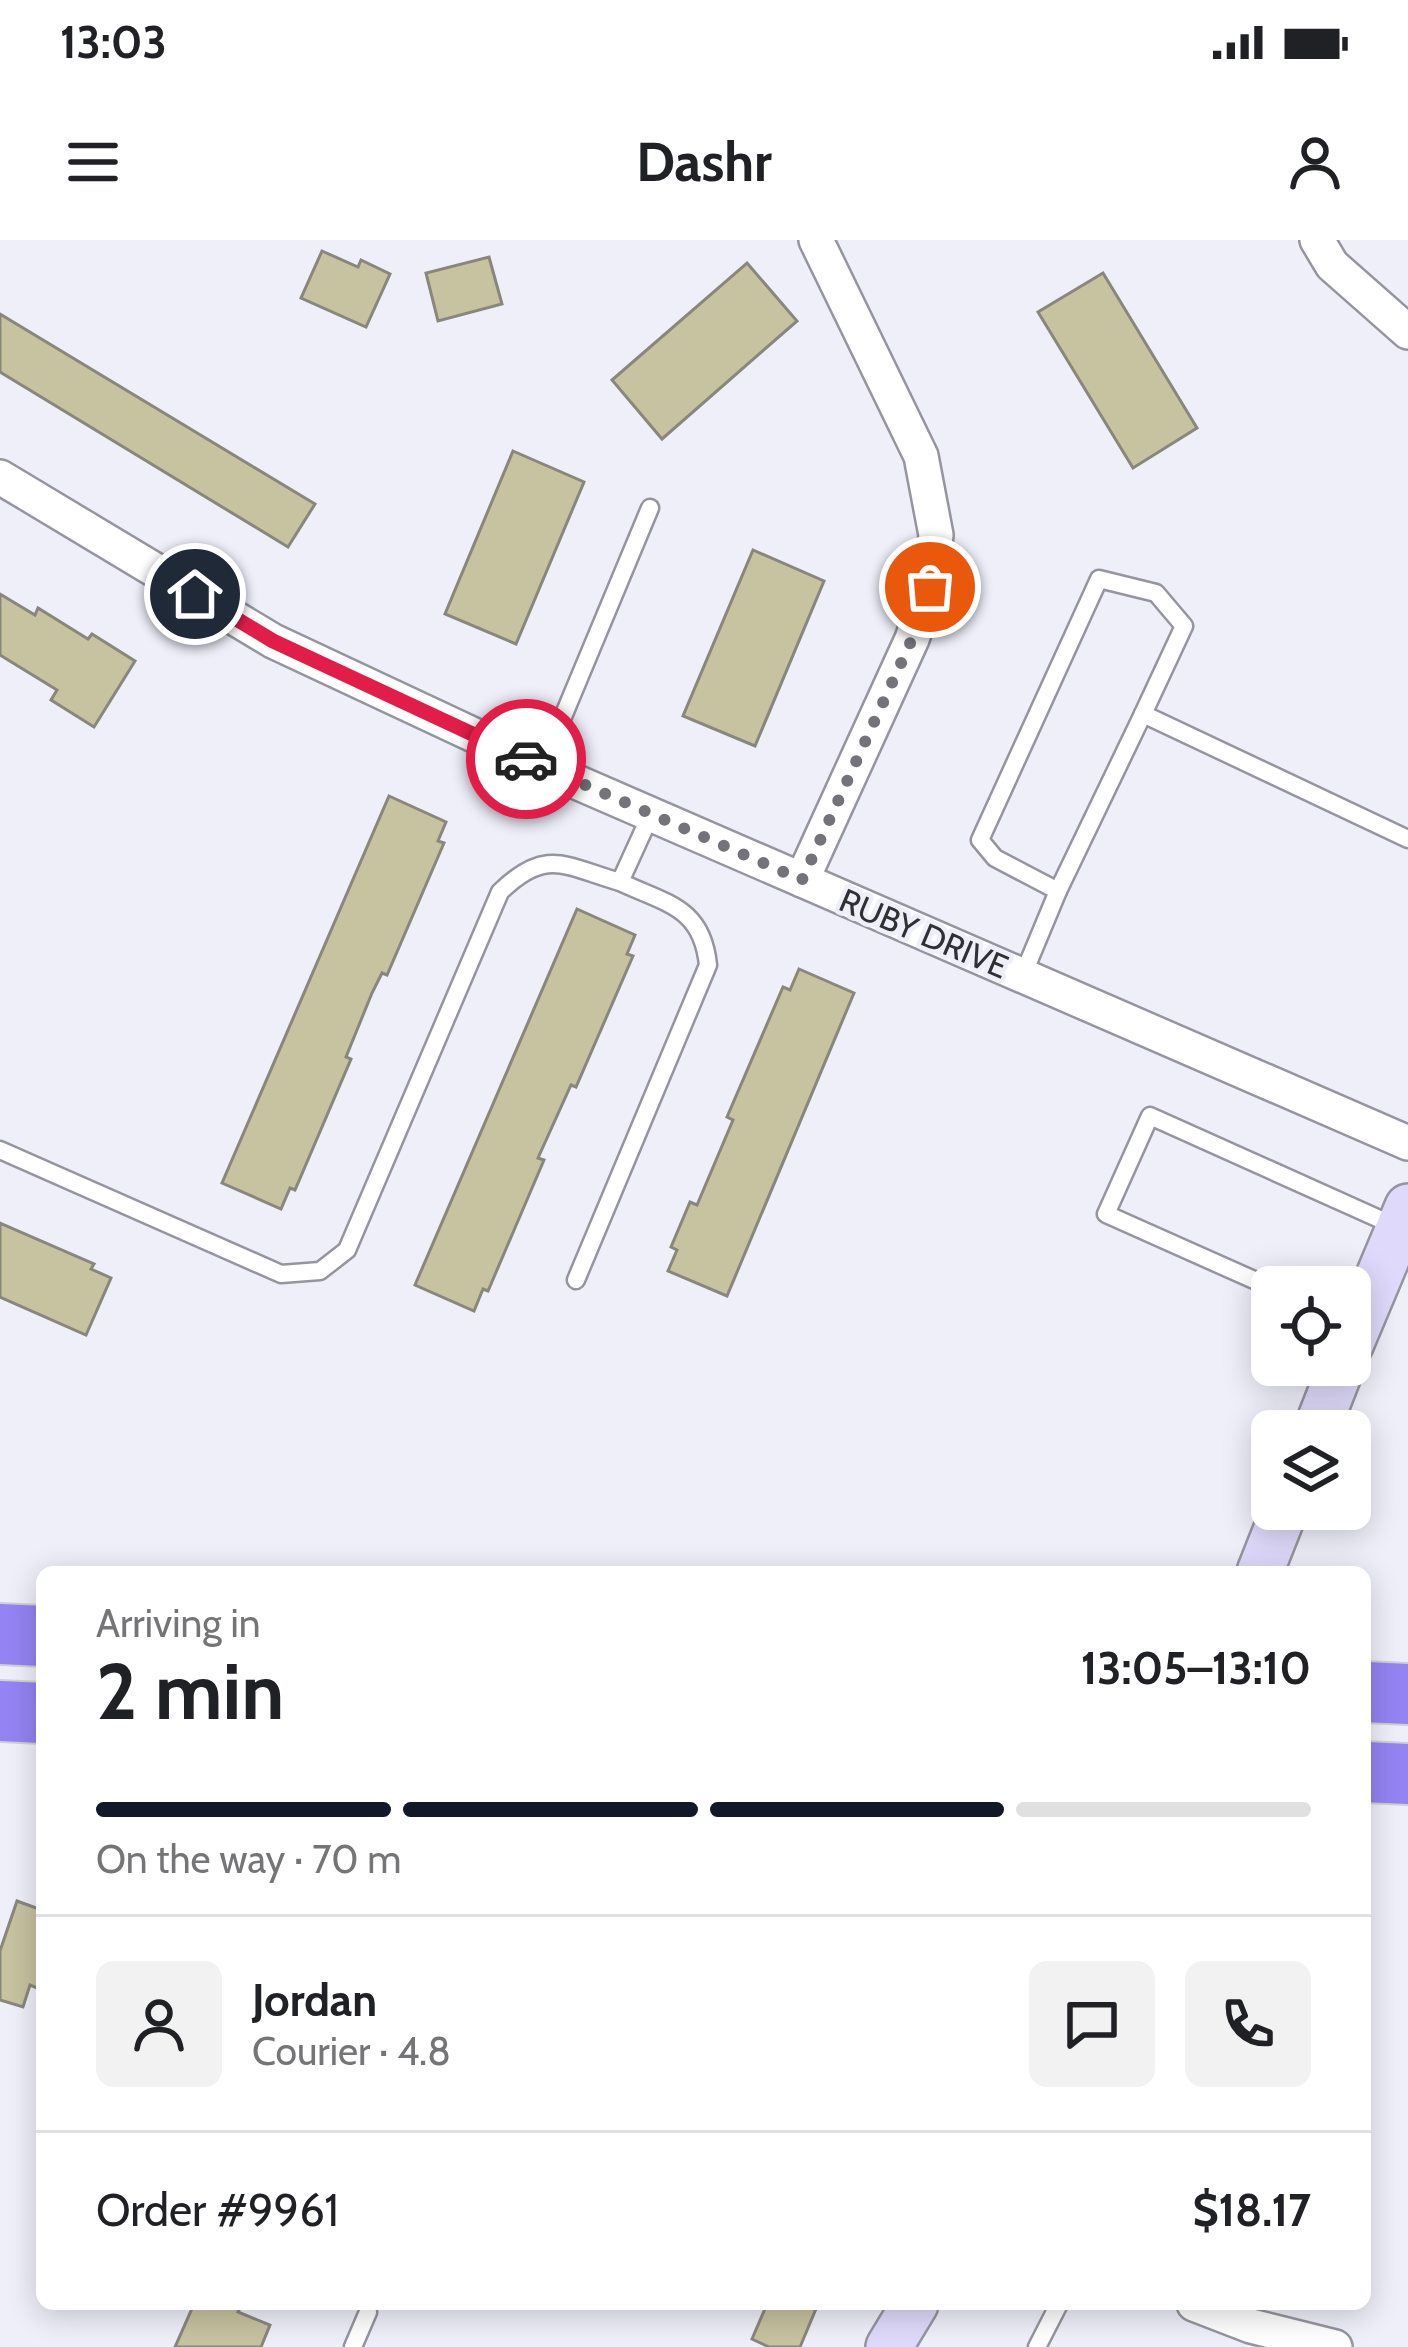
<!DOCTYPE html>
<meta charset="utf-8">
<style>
:root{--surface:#fff;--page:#f2f2f2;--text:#202124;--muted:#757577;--line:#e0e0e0;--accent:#111827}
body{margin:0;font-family:Cabin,sans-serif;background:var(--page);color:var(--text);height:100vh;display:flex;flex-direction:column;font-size:45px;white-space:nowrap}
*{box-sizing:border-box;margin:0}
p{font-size:39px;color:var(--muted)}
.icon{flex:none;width:66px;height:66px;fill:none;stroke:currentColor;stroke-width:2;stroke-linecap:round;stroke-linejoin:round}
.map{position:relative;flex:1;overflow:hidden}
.sheet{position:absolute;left:36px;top:1326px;width:1335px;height:744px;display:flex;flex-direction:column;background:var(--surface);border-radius:18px;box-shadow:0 6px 30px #0003}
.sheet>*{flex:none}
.fabs{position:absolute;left:1251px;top:1026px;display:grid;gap:24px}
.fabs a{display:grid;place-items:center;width:120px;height:120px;border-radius:18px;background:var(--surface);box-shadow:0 6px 30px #0003;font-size:60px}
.pin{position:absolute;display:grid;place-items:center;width:102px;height:102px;color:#fff;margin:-51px;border:6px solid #fff;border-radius:50%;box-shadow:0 3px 12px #0007}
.courier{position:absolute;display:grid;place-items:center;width:120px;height:120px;margin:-60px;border:9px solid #e11d48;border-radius:50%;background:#fff;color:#222;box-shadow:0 3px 15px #0007}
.headline em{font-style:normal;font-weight:800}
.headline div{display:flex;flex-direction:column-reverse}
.headline{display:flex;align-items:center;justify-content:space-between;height:204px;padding:0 60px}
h1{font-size:78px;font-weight:800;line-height:90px}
.bar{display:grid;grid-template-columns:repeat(4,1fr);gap:18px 12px;align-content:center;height:144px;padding:0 60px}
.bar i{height:15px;border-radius:9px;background:var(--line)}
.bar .active{background:var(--accent)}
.bar p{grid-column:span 4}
.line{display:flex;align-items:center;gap:30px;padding:0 60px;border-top:3px solid var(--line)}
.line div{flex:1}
.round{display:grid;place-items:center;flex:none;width:126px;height:126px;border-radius:18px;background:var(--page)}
.status{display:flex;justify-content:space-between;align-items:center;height:84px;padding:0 60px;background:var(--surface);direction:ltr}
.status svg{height:33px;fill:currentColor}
header{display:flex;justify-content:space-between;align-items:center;height:156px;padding:0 60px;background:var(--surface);font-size:54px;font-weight:800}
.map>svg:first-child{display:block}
</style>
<div class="status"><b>13:03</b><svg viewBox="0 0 49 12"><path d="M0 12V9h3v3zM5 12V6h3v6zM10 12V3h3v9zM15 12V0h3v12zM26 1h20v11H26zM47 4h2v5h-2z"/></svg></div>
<header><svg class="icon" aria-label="menu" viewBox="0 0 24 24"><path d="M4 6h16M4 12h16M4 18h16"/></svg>Dashr<svg class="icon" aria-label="person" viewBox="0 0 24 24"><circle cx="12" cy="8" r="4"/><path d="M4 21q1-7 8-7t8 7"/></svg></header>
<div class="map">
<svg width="1408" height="2107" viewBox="0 0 1408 2107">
<rect width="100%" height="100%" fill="#efeffa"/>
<g fill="#c7c2a0" stroke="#89877d" stroke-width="3">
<polygon points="322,11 358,27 361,20 390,34 366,87 301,58"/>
<polygon points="489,17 502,64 438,81 426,33"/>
<polygon points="747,23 797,81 662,199 612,140"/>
<polygon points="1103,33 1197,188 1133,228 1038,72"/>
<polygon points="0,74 315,264 288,307 0,132"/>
<polygon points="513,211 584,242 516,404 445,374"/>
<polygon points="753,310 824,341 755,506 683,476"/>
<polygon points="0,354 35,375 38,368 88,399 92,394 135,421 94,487 51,460 57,450 0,415"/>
<polygon points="389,556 446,582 438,601 444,603 387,735 382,733 372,753 346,817 351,819 295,950 290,948 281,969 222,943"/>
<polygon points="577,669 635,695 627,714 633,716 576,847 571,845 538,918 544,920 488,1051 483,1049 474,1071 415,1045"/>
<polygon points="799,729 854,753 727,1056 668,1031 677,1010 671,1007 690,962 697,965 733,880 727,877 783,747 790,750"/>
<polygon points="0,983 94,1024 91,1029 111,1038 86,1095 0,1057"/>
<polygon points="17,1661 42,1670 42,1750 30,1745 23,1767 0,1760 0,1711"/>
<polygon points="194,2064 242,2064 238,2072 270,2085 261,2107 175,2107"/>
<polygon points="767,2064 818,2064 800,2107 769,2107 752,2099"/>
</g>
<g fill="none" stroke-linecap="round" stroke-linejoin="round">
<g stroke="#96959f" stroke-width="21">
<g id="lane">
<polyline points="542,527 650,268"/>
<polyline points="1058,651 1143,474"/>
<polyline points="1023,735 1058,651 995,618 980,600 1099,339 1156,353 1184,386 1143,474 1408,599"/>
<path d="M0,910l281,124 39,-3 27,-21 153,-358c46,-45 65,-26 120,-10"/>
<path d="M576,1040l132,-315c-6,-58 -41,-61 -88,-83l31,-68"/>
<polyline points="1272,1048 1106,974 1150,876 1395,986"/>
<polyline points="353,2107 368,2072"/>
<polyline points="1037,2107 1059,2064"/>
</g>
</g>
<g stroke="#96959f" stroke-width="38">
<g id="street">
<polyline points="1317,0 1332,25 1408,92"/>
<polyline points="0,237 273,401 542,527 1408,903"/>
<polyline points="802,640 912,399 930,347 936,295 921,216 816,0"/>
<polyline points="1194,2064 1251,2086 1335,2107"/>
</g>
</g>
<g stroke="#96959f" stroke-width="50">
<g id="secondary">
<polyline points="1350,1105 1408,967"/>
<polyline points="1316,1191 1342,1125"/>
<polyline points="1260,1332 1285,1269"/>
<polyline points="889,2107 915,2064"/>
</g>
</g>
<g stroke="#d1d1d2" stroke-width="64">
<g id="highway">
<polyline points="0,1394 42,1396"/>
<polyline points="1365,1452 1408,1454"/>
<polyline points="0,1471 42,1473"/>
<polyline points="1365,1532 1408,1534"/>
</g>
</g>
<use href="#lane" stroke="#fff" stroke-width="16"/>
<use href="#street" stroke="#fff" stroke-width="33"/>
<use href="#secondary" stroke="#dfdafb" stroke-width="45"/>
<use href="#highway" stroke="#9483f3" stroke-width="60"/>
</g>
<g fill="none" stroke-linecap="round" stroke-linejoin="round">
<polyline stroke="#737379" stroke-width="12" stroke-dasharray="0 21.6" points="526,519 802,640 912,399 930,347"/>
<polyline stroke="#e11d48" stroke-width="15" points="195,354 273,401 526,519"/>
</g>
<g text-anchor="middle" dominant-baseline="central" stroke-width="9" stroke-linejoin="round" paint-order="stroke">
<g font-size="33" fill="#303034" stroke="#efeffa">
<text transform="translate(924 693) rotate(23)">RUBY DRIVE</text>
</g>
</g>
</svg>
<div class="fabs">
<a><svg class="icon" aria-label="locate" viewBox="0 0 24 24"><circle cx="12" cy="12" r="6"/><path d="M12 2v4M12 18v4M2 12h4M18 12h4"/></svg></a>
<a><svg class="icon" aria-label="layers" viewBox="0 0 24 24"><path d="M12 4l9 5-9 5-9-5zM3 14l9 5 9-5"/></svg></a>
</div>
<div class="pin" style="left:930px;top:347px;background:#ea580c"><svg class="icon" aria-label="bag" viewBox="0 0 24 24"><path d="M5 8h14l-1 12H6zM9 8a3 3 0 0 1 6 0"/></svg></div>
<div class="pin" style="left:195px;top:354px;background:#1f2937"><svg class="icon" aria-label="home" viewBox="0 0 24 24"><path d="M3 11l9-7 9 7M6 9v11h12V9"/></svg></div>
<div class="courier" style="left:526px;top:519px"><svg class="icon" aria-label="car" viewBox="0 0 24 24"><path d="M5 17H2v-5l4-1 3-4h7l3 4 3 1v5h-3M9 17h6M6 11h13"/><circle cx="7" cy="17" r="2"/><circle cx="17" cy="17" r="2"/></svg></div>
<section class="sheet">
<div class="headline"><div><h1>2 min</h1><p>Arriving in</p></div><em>13:05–13:10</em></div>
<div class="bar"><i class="active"></i><i class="active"></i><i class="active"></i><i></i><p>On the way · 70 m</p></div>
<div class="line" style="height:216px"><a class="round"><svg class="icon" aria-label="person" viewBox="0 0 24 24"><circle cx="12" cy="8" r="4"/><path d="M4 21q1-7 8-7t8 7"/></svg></a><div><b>Jordan</b><p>Courier · 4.8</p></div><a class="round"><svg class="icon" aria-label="chat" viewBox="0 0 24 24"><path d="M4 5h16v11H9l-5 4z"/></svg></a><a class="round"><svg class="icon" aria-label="phone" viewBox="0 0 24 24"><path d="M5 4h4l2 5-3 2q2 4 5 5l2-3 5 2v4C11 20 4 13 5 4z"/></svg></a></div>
<div class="line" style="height:156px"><div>Order #9961</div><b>$18.17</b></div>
</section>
</div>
